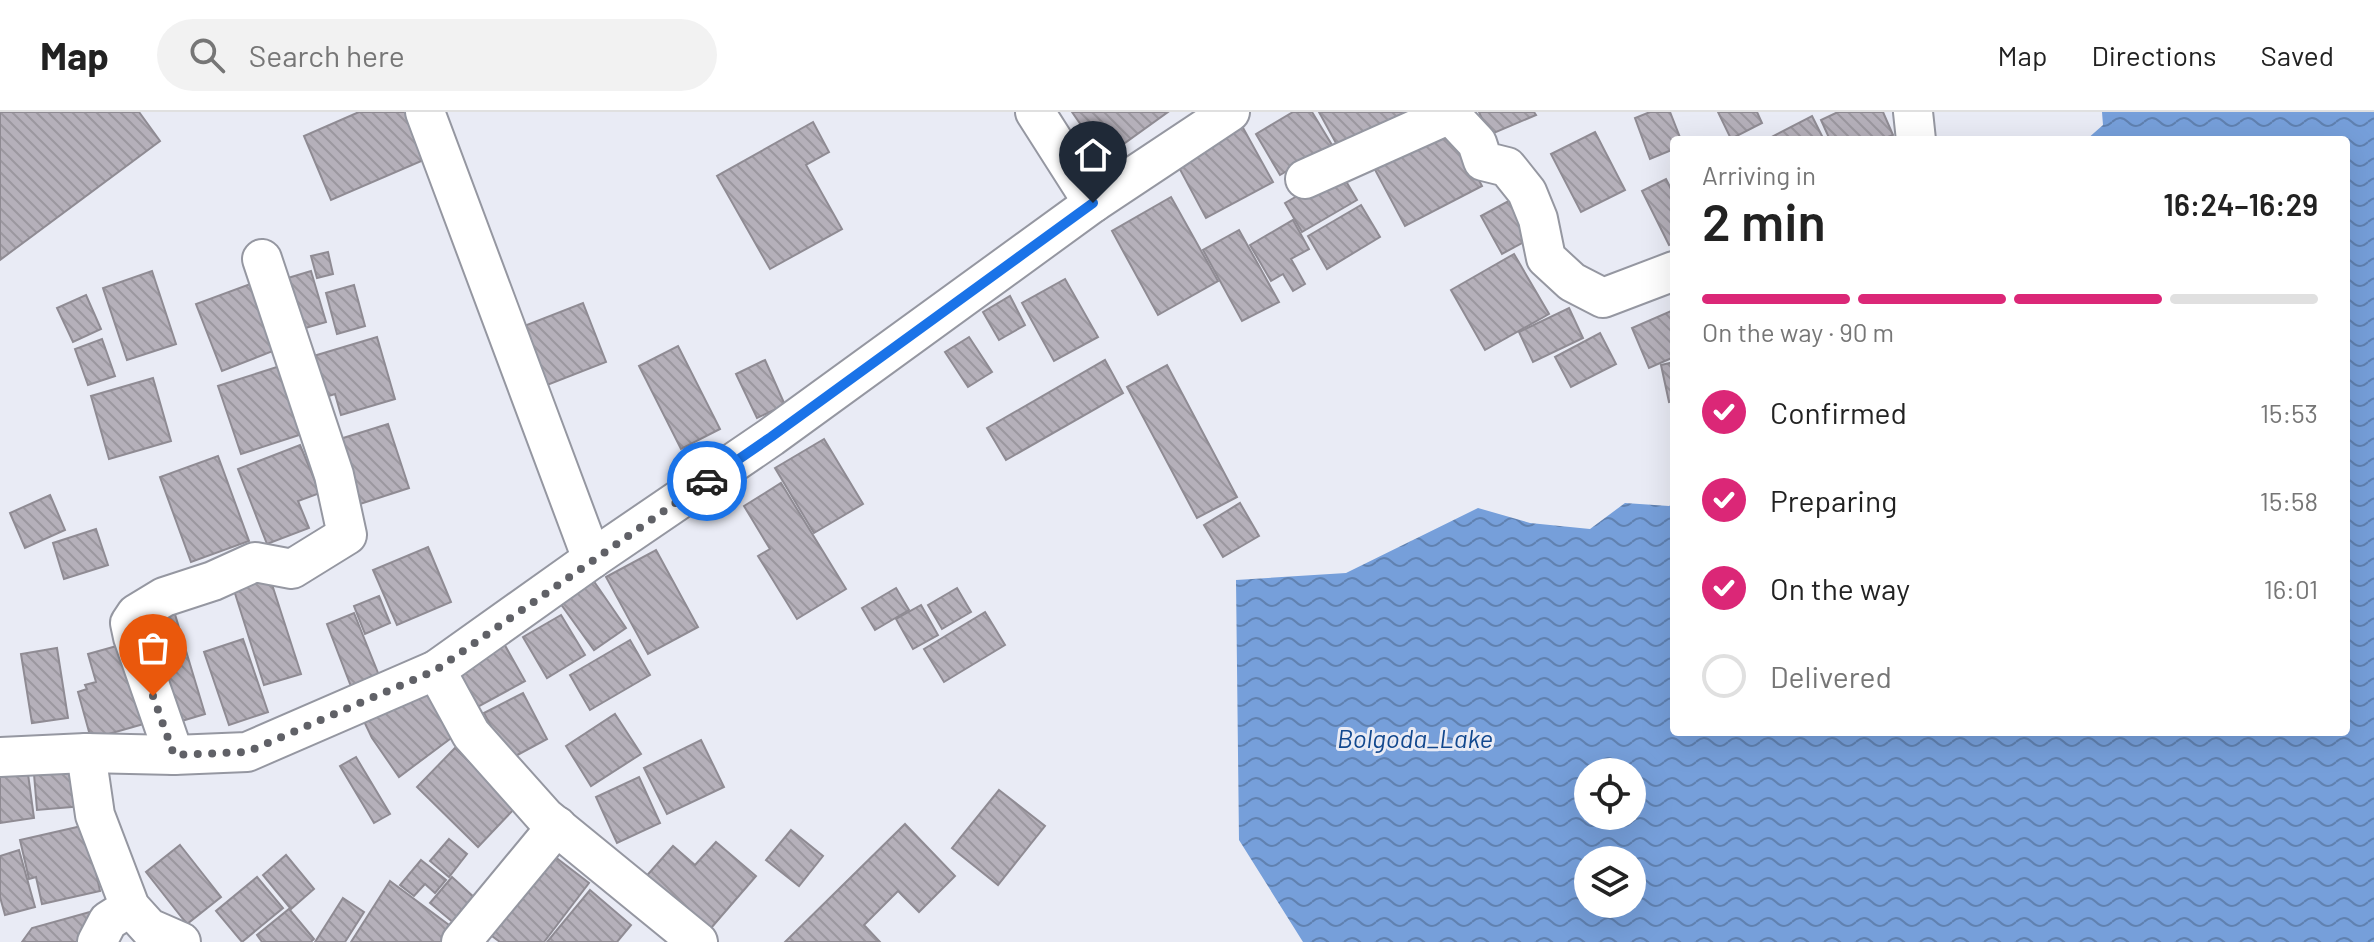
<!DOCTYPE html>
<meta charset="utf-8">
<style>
:root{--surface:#fff;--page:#f2f2f2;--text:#222;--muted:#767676;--line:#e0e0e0;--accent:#db2777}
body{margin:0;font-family:Barlow,sans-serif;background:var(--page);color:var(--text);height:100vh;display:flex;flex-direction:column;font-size:30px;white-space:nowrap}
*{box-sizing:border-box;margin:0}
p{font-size:26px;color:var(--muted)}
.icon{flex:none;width:44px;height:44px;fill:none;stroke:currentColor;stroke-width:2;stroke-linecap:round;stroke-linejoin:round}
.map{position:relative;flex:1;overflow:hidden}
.sheet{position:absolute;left:1670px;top:24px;width:680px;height:600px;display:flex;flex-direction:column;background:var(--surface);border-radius:8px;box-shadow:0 8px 32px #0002}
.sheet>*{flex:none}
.controls{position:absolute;left:1574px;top:646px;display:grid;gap:16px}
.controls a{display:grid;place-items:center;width:72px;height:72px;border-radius:50%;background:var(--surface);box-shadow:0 8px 32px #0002;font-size:40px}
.pin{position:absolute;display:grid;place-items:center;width:68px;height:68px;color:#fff;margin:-82px -34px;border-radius:50% 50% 50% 0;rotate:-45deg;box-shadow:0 0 8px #0007}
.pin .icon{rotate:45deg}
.courier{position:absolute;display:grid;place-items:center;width:80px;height:80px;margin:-40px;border:6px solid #1a73e8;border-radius:50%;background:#fff;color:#222;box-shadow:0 2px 10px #0007}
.headline em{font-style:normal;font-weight:600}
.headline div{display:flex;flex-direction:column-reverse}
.headline{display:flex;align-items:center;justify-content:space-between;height:136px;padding:0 32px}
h1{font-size:52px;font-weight:600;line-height:60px}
.bar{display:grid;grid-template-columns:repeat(4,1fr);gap:12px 8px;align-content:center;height:96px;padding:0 32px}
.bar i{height:10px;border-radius:6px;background:var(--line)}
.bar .current{background:var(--accent)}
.bar p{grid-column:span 4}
ol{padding:0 32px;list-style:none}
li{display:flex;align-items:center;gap:24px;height:88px}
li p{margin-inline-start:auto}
li .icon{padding:8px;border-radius:50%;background:var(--accent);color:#fff;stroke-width:4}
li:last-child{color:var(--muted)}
li i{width:44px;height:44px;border:4px solid var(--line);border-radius:50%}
header{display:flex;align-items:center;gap:48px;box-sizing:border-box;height:112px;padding:0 40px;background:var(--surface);border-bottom:2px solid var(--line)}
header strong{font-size:38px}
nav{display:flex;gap:44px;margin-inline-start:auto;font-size:28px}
.search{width:560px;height:72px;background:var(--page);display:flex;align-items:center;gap:20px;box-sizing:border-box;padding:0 28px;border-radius:44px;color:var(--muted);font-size:30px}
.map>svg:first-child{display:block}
</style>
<header>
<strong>Map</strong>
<div class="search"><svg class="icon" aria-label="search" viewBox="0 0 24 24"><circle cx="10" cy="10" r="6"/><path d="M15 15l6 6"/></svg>Search here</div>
<nav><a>Map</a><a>Directions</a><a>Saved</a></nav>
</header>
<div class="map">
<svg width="2374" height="830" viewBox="0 0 2374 830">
<defs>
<pattern id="water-waves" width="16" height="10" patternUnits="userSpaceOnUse" patternTransform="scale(2)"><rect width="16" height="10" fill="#769fda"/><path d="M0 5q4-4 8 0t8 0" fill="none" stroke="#6081b0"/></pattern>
<pattern id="building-back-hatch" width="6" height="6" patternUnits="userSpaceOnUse" patternTransform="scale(2)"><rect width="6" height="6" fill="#b5b0ba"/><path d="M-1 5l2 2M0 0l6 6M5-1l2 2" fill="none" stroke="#9b979f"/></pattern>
</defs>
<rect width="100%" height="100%" fill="#e9ebf5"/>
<path fill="url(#water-waves)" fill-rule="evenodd" d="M2102,0h272v830h-1071l-64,-102 -3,-260 110,-7 132,-65 52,15 60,6 35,-26 44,3 5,-3v229h672v-592h-260l17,-15zM1588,660h44v44h-44zM1588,748h44v44h-44z"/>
<g fill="url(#building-back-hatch)" stroke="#8f8b93" stroke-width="2">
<polygon points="0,0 139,0 160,29 0,148"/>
<polygon points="359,0 405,0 426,47 331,88 304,24"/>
<polygon points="1072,0 1168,0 1104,46"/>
<polygon points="1293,0 1312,0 1332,33 1280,63 1256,22"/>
<polygon points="1319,0 1426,0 1343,44"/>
<polygon points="1479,0 1534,0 1536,3 1489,23"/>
<polygon points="1650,0 1670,0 1681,28 1674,28 1674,37 1650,47 1635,6"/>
<polygon points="1718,0 1757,0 1762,11 1731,27"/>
<polygon points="1838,0 1883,0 1893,23 1880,28 1830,28 1821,8"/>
<polygon points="1812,4 1824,28 1766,28"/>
<polygon points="813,10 829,40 806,53 842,117 770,157 717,64"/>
<polygon points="1450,13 1482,74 1405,114 1373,54"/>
<polygon points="1242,14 1273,70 1206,106 1176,50"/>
<polygon points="1595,20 1625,78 1581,100 1551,42"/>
<polygon points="1340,59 1357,88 1302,120 1285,91"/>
<polygon points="1666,67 1674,83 1674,131 1669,133 1642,79"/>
<polygon points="1171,85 1218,169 1158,203 1112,119"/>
<polygon points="1514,86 1535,124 1502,142 1481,104"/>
<polygon points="1361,93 1380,125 1327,157 1308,124"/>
<polygon points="1293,108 1309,137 1291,147 1305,172 1293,179 1283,162 1271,169 1250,133"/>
<polygon points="1239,118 1279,190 1242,209 1203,138"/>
<polygon points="328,140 333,162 317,166 311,144"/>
<polygon points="1514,142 1549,202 1485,238 1451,178"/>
<polygon points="152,159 176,232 127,248 103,176"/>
<polygon points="311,159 326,210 302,217 288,166"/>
<polygon points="1065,167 1098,225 1054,249 1022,191"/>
<polygon points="253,171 278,237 222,259 196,192"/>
<polygon points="354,173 365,214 337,222 326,181"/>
<polygon points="86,183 101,217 73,230 57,196"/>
<polygon points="1010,184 1025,213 999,228 983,200"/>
<polygon points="583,191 606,250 542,275 519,216"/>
<polygon points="1569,196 1583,226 1533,250 1519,220"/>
<polygon points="1671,199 1674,207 1674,245 1649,256 1632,216"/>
<polygon points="1600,221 1616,252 1571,275 1555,245"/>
<polygon points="377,225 395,287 341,303 335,282 319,287 307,246"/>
<polygon points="969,225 992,260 968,275 945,240"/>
<polygon points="102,227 115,264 88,273 75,237"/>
<polygon points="678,234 720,317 681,337 639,254"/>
<polygon points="765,248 785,293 757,306 736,262"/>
<polygon points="1105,248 1123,281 1006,348 987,316"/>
<polygon points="1674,250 1674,289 1669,290 1661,253"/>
<polygon points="1167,253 1237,385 1197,406 1127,275"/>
<polygon points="280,254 302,322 241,342 218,274"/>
<polygon points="153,266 171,329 109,347 91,284"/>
<polygon points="388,312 409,376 360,392 340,327"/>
<polygon points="824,327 863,392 814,421 775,356"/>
<polygon points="300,333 320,381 298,389 309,416 267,432 238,357"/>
<polygon points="218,344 249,429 191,450 160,365"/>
<polygon points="781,371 846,477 797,507 758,444 770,437 744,394"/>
<polygon points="50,383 65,418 25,436 10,401"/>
<polygon points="1240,391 1259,424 1223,445 1204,413"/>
<polygon points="96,417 108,453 64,467 53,431"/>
<polygon points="428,435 451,490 397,513 373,458"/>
<polygon points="656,438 698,515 648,542 606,465"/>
<polygon points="268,460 301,562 264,573 232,472"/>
<polygon points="593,468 626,516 594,538 560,491"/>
<polygon points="896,476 909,498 875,518 862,496"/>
<polygon points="957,476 971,500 942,517 928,493"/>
<polygon points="379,484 390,511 365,522 354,494"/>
<polygon points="921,493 938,523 913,537 896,507"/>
<polygon points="174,499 205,602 165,614 134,512"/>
<polygon points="985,500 1005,533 944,570 924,537"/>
<polygon points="354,501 380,566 352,577 327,512"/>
<polygon points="561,503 585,543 547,566 523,525"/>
<polygon points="243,527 268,600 229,613 204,540"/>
<polygon points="630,528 650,563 590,598 570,563"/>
<polygon points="131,530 154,609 91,627 78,580 87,577 85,573 96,570 88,542"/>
<polygon points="503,530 525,569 474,597 453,559"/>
<polygon points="57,536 68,606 32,611 21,542"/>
<polygon points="429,568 458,621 399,665 372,626 360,601"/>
<polygon points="523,581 547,627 508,648 484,601"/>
<polygon points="615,602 641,642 591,674 566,634"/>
<polygon points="701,628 724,675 667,702 644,656"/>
<polygon points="455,636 516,695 478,735 417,675"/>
<polygon points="356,645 390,702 374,711 340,654"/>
<polygon points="80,658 83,694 37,698 34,662"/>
<polygon points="28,662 34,706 0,711 0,665"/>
<polygon points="639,665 660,711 617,731 596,685"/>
<polygon points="999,678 1045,714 998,773 952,736"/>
<polygon points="905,712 955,764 919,800 898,779 864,813 880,830 785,830"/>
<polygon points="86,713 100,779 42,792 36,765 29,767 20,728"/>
<polygon points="791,718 823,744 799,774 766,748"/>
<polygon points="449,727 467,742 449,765 430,749"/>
<polygon points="716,730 756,764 705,823 643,768 673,734 695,753"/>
<polygon points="180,733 221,785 187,812 146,760"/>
<polygon points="19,738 35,795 5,803 0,785 0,744"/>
<polygon points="550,741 589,771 544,830 500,830 488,821"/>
<polygon points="286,743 314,777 291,797 263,763"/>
<polygon points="421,748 446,768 435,781 425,772 414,784 400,773"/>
<polygon points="257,765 283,796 242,830 216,799"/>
<polygon points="452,765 475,786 454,811 430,791"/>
<polygon points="390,769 453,816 443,830 351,830"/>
<polygon points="590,778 631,813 617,830 547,830"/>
<polygon points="343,786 364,800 345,830 315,830"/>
<polygon points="289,797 314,827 311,830 262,830 257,823"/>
<polygon points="97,798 85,830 22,830 32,816"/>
</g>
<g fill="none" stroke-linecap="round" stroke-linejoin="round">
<g stroke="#9597a1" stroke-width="42">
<g id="minor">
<polyline points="425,0 592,447"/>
<polyline points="1035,0 1093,91"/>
<polyline points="1448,0 1477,31 1483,49 1507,55 1527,80 1538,107 1546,146 1572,170 1603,186 1674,159"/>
<polyline points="1913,0 1916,28"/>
<polyline points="1305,67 1450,2"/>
<polyline points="436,558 471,622 545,705 698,830"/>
<polyline points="86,641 95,703 130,795 149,816 181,830"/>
<polyline points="174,643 133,525 130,511 136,502 164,485 213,469 255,450 292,457 347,423 334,363 262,147"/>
<polyline points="0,645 86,641 174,643 247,640 436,558 592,447 771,325 1093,91 1230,0"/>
<polyline points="97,830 108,809 130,795"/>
<polyline points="461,830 557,714"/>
</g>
</g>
<use href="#minor" stroke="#fff" stroke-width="38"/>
</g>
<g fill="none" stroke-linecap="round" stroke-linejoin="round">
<polyline stroke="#606167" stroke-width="8" stroke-dasharray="0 14.4" points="153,584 174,643 247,640 436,558 707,369"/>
<polyline stroke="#1a73e8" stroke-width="10" points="707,369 771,325 1093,91"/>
</g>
<g text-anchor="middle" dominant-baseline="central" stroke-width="6" stroke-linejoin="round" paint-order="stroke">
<g font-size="26" font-style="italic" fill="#12488e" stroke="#e9ebf5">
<text x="1415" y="625">Bolgoda_Lake</text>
</g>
</g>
</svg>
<div class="controls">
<a><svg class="icon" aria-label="locate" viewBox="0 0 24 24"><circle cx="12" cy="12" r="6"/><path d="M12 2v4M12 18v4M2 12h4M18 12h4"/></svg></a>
<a><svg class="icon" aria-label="layers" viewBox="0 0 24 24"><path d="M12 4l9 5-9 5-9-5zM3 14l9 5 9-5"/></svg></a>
</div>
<div class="pin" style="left:153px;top:584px;background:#ea580c"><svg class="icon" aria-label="bag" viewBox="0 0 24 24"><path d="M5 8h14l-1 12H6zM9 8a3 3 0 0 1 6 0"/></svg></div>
<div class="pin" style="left:1093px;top:91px;background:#1f2937"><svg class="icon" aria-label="home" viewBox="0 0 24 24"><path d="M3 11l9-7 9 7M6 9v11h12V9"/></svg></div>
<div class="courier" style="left:707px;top:369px"><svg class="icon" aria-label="car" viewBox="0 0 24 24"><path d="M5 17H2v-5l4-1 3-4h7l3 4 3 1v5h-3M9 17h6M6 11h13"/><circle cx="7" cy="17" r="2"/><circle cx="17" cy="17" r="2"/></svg></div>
<section class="sheet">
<div class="headline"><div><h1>2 min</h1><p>Arriving in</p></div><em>16:24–16:29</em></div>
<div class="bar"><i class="current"></i><i class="current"></i><i class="current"></i><i></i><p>On the way · 90 m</p></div>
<ol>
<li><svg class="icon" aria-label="check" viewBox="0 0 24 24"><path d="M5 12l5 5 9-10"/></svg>Confirmed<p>15:53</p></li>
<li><svg class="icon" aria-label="check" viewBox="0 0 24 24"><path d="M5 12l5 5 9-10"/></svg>Preparing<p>15:58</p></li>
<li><svg class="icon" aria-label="check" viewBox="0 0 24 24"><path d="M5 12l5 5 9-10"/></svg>On the way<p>16:01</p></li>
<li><i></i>Delivered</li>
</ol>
</section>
</div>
